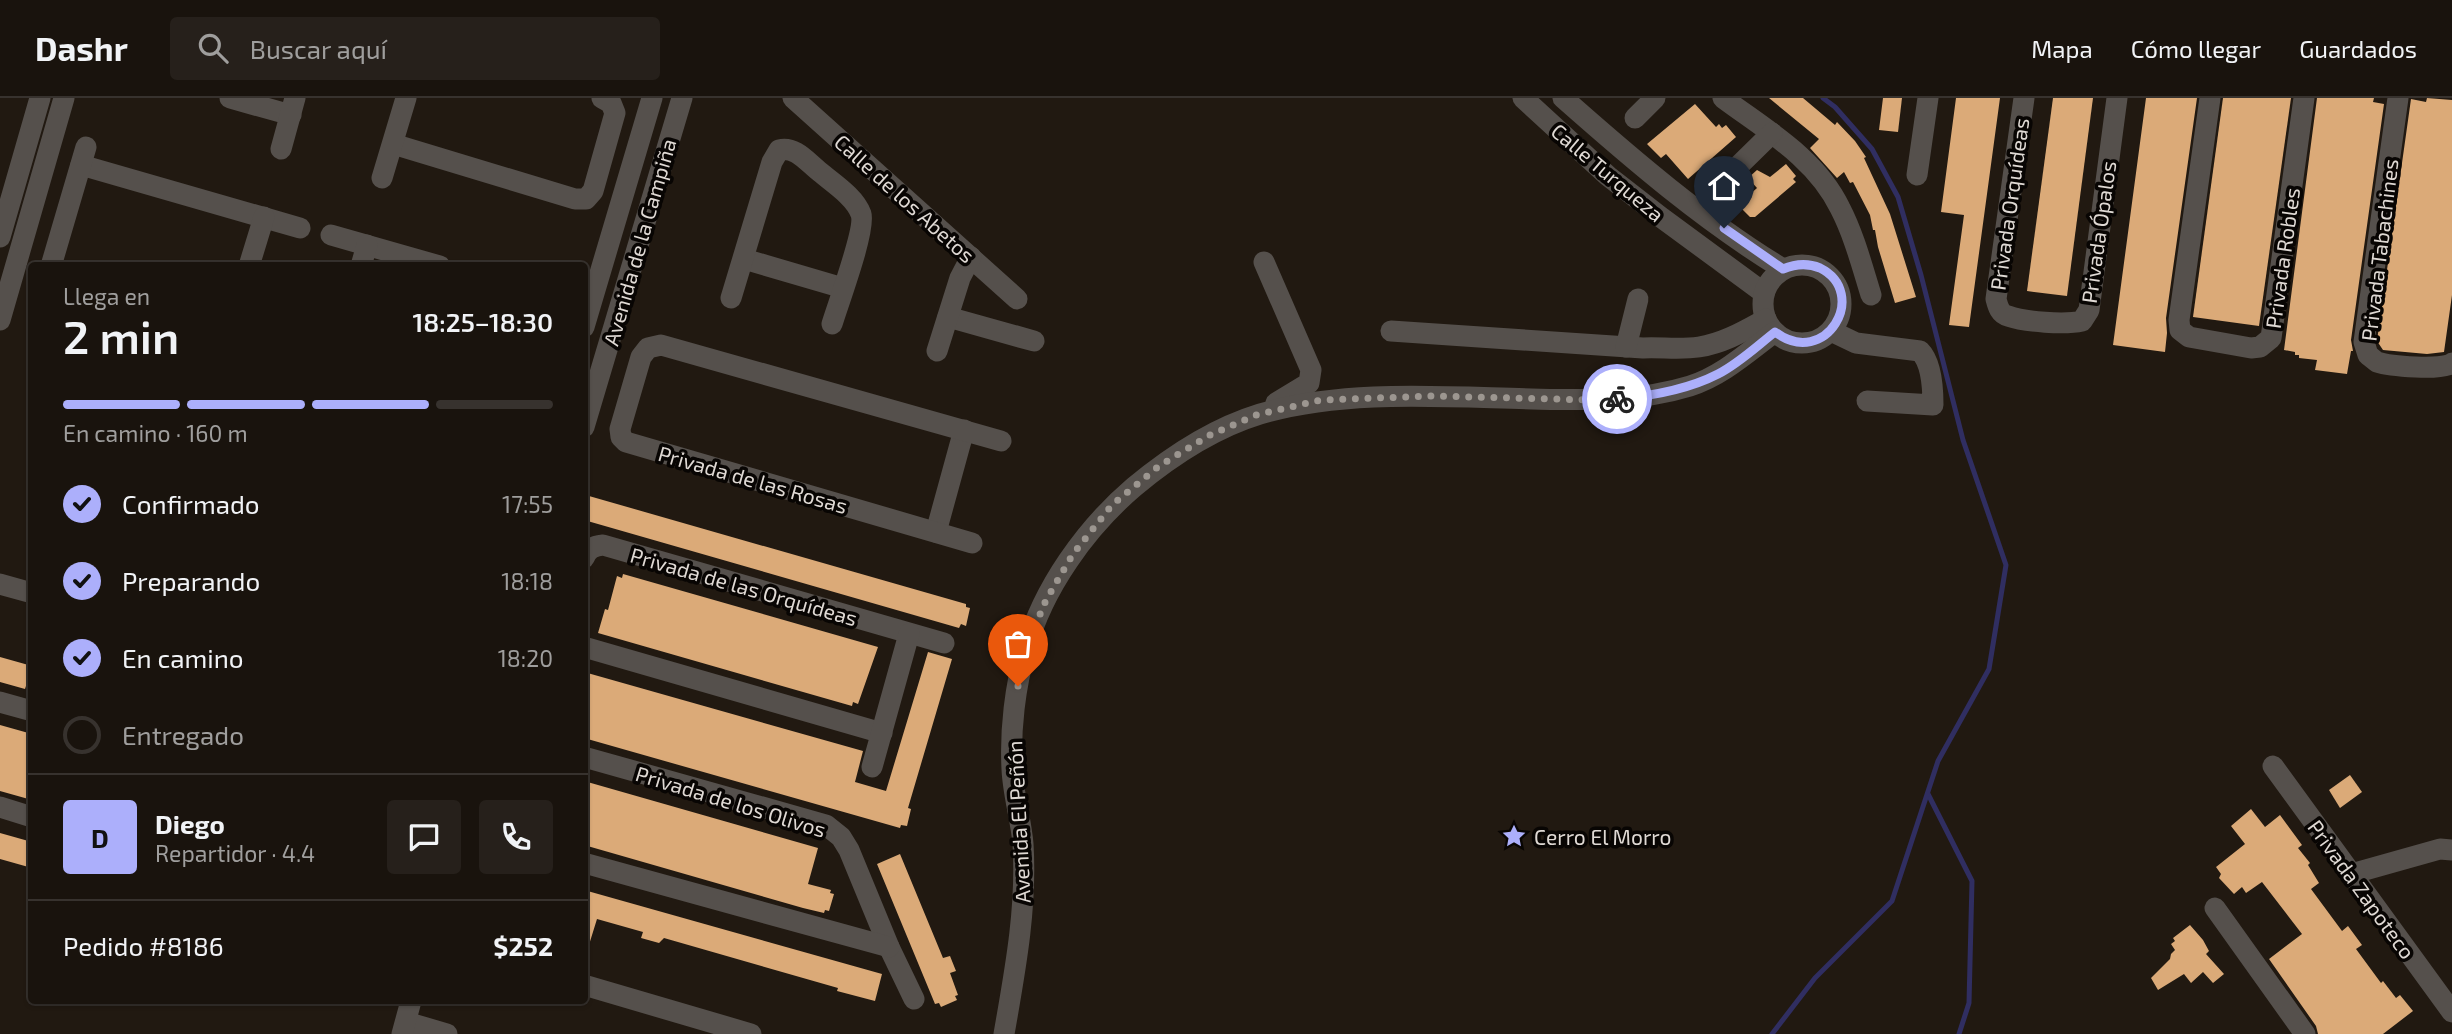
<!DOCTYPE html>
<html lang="es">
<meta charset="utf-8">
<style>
:root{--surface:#19130d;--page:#26201b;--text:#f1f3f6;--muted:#9f9e9d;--line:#37322e;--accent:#acaffb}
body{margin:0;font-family:"Exo 2",sans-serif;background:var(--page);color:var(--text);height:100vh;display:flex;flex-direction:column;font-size:26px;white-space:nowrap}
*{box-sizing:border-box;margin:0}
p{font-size:23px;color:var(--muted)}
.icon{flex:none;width:38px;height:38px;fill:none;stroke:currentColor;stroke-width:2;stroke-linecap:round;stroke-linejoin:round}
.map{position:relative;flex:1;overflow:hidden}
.side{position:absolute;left:28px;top:164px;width:560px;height:742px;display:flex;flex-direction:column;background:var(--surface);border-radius:7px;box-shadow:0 2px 5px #0004,0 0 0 2px var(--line)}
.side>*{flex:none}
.pin{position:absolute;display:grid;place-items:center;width:60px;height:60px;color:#fff;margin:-72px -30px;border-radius:50% 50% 50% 0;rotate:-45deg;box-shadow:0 0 7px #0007}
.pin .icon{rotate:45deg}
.courier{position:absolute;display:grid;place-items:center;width:70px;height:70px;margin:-35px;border:5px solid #acaffb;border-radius:50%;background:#fff;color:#222;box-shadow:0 2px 9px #0007}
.overview em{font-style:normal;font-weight:600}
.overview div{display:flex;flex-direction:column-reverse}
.overview{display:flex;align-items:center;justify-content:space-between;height:119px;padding:0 35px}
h1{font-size:46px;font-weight:600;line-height:52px}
.bar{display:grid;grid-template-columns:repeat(4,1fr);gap:10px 7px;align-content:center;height:84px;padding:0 35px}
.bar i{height:9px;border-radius:5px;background:var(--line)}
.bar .current{background:var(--accent)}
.bar p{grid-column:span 4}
.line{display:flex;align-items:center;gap:18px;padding:0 35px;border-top:2px solid var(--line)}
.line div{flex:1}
.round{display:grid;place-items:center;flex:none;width:74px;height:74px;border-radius:7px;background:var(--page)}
ol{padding:0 35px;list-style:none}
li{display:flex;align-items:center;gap:21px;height:77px}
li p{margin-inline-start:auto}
li .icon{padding:7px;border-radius:50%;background:var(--accent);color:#111;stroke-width:4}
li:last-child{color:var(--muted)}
li i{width:38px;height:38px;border:4px solid var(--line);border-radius:50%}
header{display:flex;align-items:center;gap:42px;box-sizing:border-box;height:98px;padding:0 35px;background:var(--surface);border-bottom:2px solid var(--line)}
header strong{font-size:33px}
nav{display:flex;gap:38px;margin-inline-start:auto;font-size:24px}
.search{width:490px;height:63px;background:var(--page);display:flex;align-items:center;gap:18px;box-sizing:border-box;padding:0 24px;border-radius:7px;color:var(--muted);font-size:26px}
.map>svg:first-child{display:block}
</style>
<header>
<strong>Dashr</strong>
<div class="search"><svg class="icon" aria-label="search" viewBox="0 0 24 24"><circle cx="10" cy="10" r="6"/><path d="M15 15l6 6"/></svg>Buscar aquí</div>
<nav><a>Mapa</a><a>Cómo llegar</a><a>Guardados</a></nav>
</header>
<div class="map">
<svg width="2452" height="936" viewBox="0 0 2452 936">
<rect width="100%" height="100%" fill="#211911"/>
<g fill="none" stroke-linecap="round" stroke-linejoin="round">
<g stroke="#302e61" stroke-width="5">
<polyline points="1928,696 1972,783 1969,905 1959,936"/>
<polyline points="1772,936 1815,880 1892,803 1938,663 1989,571 2006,467 1963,342 1921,177 1898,99 1872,51 1835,9 1823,0"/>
</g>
</g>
<g fill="#dbaa78">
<polygon points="1769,0 1803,0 1835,27 1837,24 1855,43 1866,59 1864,60 1890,116 1916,199 1895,205 1878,149 1875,132 1873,132 1870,117 1853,84 1850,85 1844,74 1837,80 1810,50 1819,41"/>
<polygon points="1883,0 1902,0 1898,34 1879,32"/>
<polygon points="1956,0 2000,0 1969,229 1949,227 1964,117 1941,114"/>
<polygon points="2053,0 2093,0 2067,198 2027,193"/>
<polygon points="2146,0 2197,0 2166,220 2167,235 2165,254 2113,247"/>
<polygon points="2223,0 2291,0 2259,228 2193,219"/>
<polygon points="2317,0 2374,0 2373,4 2384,6 2351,242 2353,253 2351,253 2347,276 2315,272 2317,262 2299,260 2299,257 2295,257 2295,254 2284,252"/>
<polygon points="2427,0 2452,2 2452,197 2444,254 2427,256 2383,252 2377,243 2411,1 2426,4"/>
<polygon points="1695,6 1716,29 1719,26 1722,30 1726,27 1736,39 1688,81 1666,56 1661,60 1647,46"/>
<polygon points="1786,66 1796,78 1793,81 1796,84 1755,119 1750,119 1738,107 1757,90 1748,80 1757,72 1770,79"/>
<polygon points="589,398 966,506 966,509 970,510 966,528 961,526 959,530 584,422 584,412"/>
<polygon points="623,476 878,549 858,606 853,604 852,608 598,535 605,511 608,512 617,478 622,480"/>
<polygon points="928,554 952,561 908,710 911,711 907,728 901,727 900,730 584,640 584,574 863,653 855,684 886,693"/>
<polygon points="0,559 32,568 32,589 26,588 25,591 0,584"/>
<polygon points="0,627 32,636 32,656 26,675 32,676 32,702 0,693"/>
<polygon points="2350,677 2362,694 2340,710 2329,692"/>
<polygon points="584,683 818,750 808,786 831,792 830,795 834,796 829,813 825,812 824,815 803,810 584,747"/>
<polygon points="2251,711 2265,729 2280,717 2302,747 2298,750 2310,765 2308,767 2319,785 2311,791 2342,833 2348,828 2362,847 2356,851 2381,885 2383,883 2396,900 2400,897 2413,913 2383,936 2318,936 2316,928 2269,861 2302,836 2262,784 2246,795 2242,789 2234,796 2219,780 2221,776 2216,769 2245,746 2231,728"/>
<polygon points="0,735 32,744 32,770 0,761"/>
<polygon points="900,756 943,860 950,858 956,873 950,875 958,897 955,898 957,902 941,909 939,905 935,906 877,766"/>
<polygon points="584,792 882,876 875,903 837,893 838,890 664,840 659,845 641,840 643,834 597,821 588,850 584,849"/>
<polygon points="2190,827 2203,842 2209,853 2206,856 2224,876 2213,885 2203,874 2191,885 2184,876 2158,892 2151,880 2170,861 2171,856 2175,852 2171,846 2175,843 2173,840"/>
</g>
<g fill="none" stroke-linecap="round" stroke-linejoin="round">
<g stroke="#55504c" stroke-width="21">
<polyline points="230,0 291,17"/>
<polyline points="793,0 1017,201"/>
<polyline points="1523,0 1608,78 1662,120 1764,195"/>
<path d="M1563,0c69,61 141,123 220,171"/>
<path d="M1723,0c43,32 93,60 117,110 14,27 22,58 31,87"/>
<path d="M2024,0l-28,201c2,8 4,15 12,17 17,6 57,9 74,5l7,-11 28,-212"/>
<polyline points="2210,0 2179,222 2180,232 2189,239 2251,250 2260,249 2271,240 2304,0"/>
<path d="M2398,0l-34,244 4,13c3,2 6,5 9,7 12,4 66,9 75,1"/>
<polyline points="1635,20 1655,0"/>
<polyline points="393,46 575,101 586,101 593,93 615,15 611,5 602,0"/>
<polyline points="281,51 295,0"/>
<polyline points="81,67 300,130"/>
<polyline points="1917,77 1928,0"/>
<polyline points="382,80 406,0"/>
<polyline points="1722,84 1772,35"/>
<polyline points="331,137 440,168"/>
<polyline points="0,139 40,0"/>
<polyline points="744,161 843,190"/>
<polyline points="1264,164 1311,272 1309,285 1276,305"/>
<circle cx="1802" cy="206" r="39"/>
<polyline points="51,168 86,49"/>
<polyline points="249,168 264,119"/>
<polyline points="361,168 367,147"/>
<path d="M731,200l41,-136 7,-12c17,-4 28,12 41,22 13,11 35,25 41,42 5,15 -23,90 -29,110"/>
<polyline points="948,219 1034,243"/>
<polyline points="0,222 64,0"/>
<polyline points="584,229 652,0"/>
<path d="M1391,233l252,17c18,-1 37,2 56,-1 25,-4 45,-16 67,-28"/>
<path d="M1831,233l25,12 64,8c12,12 13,38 13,54l-66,-4"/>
<polyline points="1626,249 1638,201"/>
<polyline points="937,253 960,180 971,159"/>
<polyline points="584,329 682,0"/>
<polyline points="936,434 964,332"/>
<polyline points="972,445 626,344 621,339 620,331 641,259 648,250 661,247 1001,343"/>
<path d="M584,460c4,-9 9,-12 19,-13l341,98"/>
<polyline points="0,486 32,495"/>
<polyline points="584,549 882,635"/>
<polyline points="0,604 32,613"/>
<polyline points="584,659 826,727 841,739 849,752 889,849 914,901"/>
<polyline points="2273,668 2452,914"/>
<polyline points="872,669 909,536"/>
<polyline points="0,709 32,719"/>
<polyline points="584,765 889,849"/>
<polyline points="2351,776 2440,751 2452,752"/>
<polyline points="2215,810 2305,936"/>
<polyline points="584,887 751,936"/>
<polyline points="406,924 447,936"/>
<polyline points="402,936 411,903"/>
<path d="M1004,936c11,-63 23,-126 19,-190 -2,-25 -10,-50 -11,-75 -2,-39 3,-83 14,-120 17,-61 60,-121 108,-162 36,-30 80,-59 126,-73 85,-25 183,-17 272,-15 53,1 106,3 158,-13 32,-10 58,-34 85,-54"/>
</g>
</g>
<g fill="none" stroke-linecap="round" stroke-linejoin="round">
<polyline stroke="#9c9690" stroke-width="7" stroke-dasharray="0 12.6" points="1018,588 1026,550 1046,502 1073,456 1112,407 1159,368 1210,337 1256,317 1321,302 1432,298 1594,302 1617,301"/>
<path stroke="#acaffb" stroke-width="9" d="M1617,301c35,-3 70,-9 101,-25 20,-10 39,-28 57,-42 51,38 95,-39 45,-64 -12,-5 -25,-4 -37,1l-59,-41"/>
</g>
<defs>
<g id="sight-bare" transform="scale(1.89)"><path d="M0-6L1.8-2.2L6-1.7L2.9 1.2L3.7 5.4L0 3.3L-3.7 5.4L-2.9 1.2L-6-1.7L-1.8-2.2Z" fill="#acaffb" stroke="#080503" stroke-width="2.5" paint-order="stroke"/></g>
</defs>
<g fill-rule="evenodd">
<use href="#sight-bare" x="1514" y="738"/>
</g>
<g text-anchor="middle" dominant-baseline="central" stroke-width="7" stroke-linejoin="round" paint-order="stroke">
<g font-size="21" fill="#dfd9d4" stroke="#080503">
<text transform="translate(1608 74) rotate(40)">Calle Turqueza</text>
<text transform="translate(905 100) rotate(42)">Calle de los Abetos</text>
<text transform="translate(2009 106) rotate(-82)">Privada Orquídeas</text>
<text transform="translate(2098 134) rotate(-82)">Privada Ópalos</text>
<text transform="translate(639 144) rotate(-74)">Avenida de la Campiña</text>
<text transform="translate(2379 152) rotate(-83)">Privada Tabachines</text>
<text transform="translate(2282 160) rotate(-82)">Privada Robles</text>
<text transform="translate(753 381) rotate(16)">Privada de las Rosas</text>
<text transform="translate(744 488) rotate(16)">Privada de las Orquídeas</text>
<text transform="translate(731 703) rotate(17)">Privada de los Olivos</text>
<text transform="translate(1018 724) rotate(-93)">Avenida El Peñón</text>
<text transform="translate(2362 791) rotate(54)">Privada Zapoteco</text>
</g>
<g font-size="21" fill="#dfd9d4" stroke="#080503" text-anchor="start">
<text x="1534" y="738">Cerro El Morro</text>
</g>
</g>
</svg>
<div class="pin" style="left:1018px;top:588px;background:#ea580c"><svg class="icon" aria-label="bag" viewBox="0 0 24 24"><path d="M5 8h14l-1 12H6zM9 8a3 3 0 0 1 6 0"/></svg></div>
<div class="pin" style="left:1724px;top:130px;background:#1f2937"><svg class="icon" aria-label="home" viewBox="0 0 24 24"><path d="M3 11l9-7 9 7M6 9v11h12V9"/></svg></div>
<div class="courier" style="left:1617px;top:301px"><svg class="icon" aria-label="bike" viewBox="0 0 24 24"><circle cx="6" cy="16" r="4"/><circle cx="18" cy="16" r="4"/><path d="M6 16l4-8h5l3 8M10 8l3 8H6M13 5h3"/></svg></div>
<section class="side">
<div class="overview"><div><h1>2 min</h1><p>Llega en</p></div><em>18:25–18:30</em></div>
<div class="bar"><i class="current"></i><i class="current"></i><i class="current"></i><i></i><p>En camino · 160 m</p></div>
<ol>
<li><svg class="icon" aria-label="check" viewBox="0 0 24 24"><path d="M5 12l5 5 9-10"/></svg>Confirmado<p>17:55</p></li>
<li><svg class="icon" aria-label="check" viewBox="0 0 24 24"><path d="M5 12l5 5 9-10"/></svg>Preparando<p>18:18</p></li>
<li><svg class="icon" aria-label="check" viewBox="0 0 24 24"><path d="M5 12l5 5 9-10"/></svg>En camino<p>18:20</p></li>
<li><i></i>Entregado</li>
</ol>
<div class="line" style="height:126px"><b class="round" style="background:var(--accent);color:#111">D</b><div><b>Diego</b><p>Repartidor · 4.4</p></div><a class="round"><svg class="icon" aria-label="chat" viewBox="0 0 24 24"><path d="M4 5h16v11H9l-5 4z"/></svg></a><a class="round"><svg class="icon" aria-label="phone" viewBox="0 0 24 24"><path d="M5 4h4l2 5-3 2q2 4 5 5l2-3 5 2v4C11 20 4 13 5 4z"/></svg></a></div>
<div class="line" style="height:91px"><div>Pedido #8186</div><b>$252</b></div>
</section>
</div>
